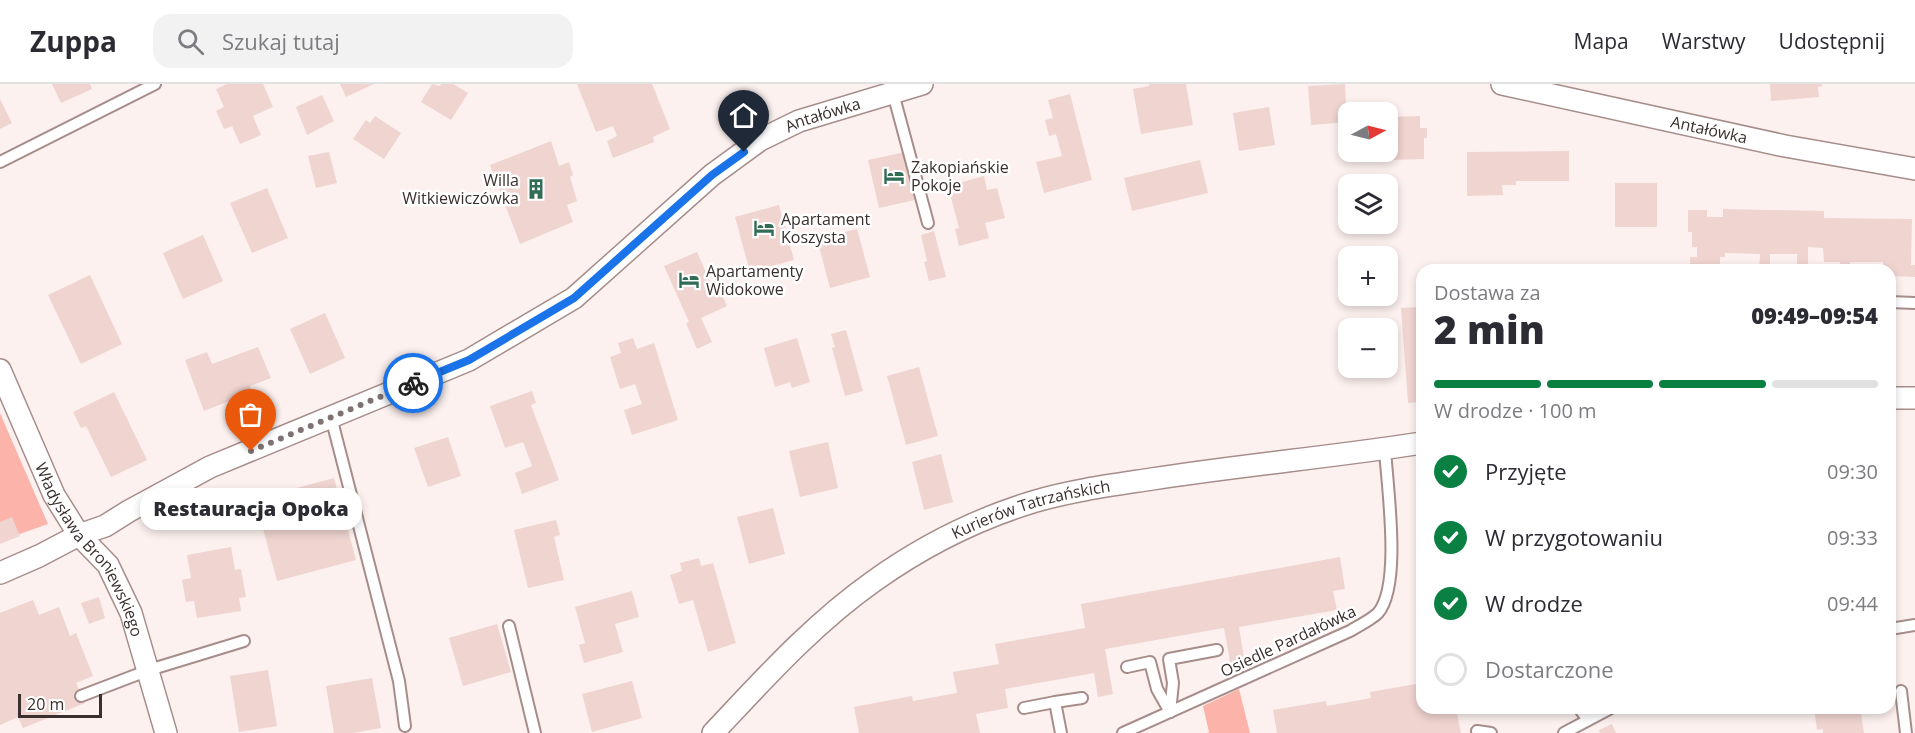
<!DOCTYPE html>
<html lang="pl">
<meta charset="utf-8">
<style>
:root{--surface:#fff;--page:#f2f2f3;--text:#2b2b33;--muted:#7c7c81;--line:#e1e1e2;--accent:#0b8043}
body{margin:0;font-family:"Open Sans",sans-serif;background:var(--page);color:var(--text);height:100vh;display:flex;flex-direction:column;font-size:22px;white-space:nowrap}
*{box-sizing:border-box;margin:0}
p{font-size:20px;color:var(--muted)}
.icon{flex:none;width:33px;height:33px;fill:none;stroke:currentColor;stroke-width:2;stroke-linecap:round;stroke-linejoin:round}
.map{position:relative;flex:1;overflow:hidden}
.side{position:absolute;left:1416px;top:180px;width:480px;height:450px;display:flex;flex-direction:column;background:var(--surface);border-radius:18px;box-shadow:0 3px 9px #0003}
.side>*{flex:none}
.needle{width:39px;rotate:83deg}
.tools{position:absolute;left:1338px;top:18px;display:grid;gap:12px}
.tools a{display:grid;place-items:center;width:60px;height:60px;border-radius:12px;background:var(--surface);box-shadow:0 3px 9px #0003;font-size:30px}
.scale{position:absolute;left:18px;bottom:15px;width:84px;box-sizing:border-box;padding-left:6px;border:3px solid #3a2f2e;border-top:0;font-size:16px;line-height:21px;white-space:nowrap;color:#3a2f2e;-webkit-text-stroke:4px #fff;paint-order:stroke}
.pin{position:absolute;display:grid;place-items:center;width:51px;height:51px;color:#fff;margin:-62px -26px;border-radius:50% 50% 50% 0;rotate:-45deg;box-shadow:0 0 6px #0007}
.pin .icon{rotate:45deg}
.courier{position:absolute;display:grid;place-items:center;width:60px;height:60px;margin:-30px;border:4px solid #1a73e8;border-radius:50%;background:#fff;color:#222;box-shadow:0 2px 8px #0007}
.bubble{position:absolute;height:42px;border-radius:18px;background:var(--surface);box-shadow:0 3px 9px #0003;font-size:20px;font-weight:800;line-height:42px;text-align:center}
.head em{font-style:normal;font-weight:800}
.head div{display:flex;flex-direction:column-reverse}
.head{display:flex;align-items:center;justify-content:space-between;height:102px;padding:0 18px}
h1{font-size:39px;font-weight:800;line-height:45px}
.bar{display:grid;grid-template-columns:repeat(4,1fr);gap:9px 6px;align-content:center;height:72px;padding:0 18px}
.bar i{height:8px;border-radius:4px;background:var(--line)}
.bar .selected{background:var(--accent)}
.bar p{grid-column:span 4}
ol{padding:0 18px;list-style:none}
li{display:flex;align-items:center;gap:18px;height:66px}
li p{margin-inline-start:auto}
li .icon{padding:6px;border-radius:50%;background:var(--accent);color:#fff;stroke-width:4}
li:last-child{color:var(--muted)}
li i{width:33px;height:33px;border:3px solid var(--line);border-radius:50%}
header{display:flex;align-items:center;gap:36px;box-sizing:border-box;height:84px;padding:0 30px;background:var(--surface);border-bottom:2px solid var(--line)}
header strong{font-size:28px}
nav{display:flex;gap:33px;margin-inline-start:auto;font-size:21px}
.search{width:420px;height:54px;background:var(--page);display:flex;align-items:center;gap:15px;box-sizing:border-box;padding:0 21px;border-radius:18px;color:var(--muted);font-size:22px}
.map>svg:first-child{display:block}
</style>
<header>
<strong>Zuppa</strong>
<div class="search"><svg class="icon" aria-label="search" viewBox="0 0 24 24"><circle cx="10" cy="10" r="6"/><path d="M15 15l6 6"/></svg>Szukaj tutaj</div>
<nav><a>Mapa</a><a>Warstwy</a><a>Udostępnij</a></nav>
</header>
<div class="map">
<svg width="1915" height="649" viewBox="0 0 1915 649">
<rect width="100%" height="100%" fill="#fcf1ef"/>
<g fill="#fbb3aa">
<polygon points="0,329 48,440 0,457"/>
<polygon points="1239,605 1250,649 1207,649 1209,648 1203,622"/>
</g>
<g fill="#efd4d0">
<polygon points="52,0 90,0 92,5 61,19"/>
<polygon points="227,0 263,0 273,23 253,32 261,51 240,60 232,42 224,45 216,27 224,23 216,5"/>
<polygon points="340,0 374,0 346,13"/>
<polygon points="432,0 440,2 441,0 453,0 468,9 451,36 421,18"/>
<polygon points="577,0 652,0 670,45 653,53 654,58 613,74 607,57 617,52 613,42 596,48"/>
<polygon points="1149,0 1186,0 1193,41 1141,50 1133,5 1149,2"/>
<polygon points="1345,0 1347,38 1311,41 1308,2"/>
<polygon points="1770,0 1822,0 1822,2 1818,3 1819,13 1771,17"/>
<polygon points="1070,10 1092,96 1044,109 1036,78 1062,72 1056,50 1049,52 1045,36 1053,34 1048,16"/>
<polygon points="322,11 334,37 307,51 296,23"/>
<polygon points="0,15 12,39 0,45"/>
<polygon points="1269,23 1275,61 1239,67 1233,29"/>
<polygon points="375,32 401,49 384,75 353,55 366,36 370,39"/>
<polygon points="1420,32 1420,44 1427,44 1427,54 1424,54 1424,75 1388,76 1388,33"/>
<polygon points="551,57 559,82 569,78 573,91 570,93 577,117 567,121 573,138 520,160 490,81"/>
<polygon points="1569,67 1569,97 1516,97 1516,101 1502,101 1503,111 1467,112 1467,68"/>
<polygon points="329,68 337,99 316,104 308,72"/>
<polygon points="905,68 915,116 879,124 868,76"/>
<polygon points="1200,76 1208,109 1132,127 1124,94"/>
<polygon points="984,92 987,106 997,104 1005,134 985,139 989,154 959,162 955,145 959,144 948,102"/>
<rect x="1615" y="99" width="42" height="44"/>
<polygon points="267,104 288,154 252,169 230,119"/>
<polygon points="779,121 794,176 750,188 735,133"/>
<polygon points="1723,125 1824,127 1824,134 1912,135 1911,181 1915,181 1915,193 1890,192 1890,186 1883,186 1883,178 1850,178 1850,186 1840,186 1840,178 1824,178 1823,164 1808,163 1808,186 1797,186 1797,170 1770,170 1770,186 1759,186 1760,170 1725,169 1725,173 1720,173 1720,186 1690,186 1690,173 1697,173 1697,163 1692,163 1692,148 1688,148 1688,126 1707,126 1707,133 1723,133"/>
<polygon points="857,145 870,193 830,204 817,155"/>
<polygon points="934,147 946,193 929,197 924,178 927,177 921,151"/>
<polygon points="203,151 223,197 183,215 163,169"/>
<polygon points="697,168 714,207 719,204 727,222 701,234 712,258 697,265 686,239 689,238 664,182"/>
<polygon points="90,191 122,260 81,280 48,211"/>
<polygon points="1422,223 1422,318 1408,319 1401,224"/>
<polygon points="325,229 345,274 310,290 290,245"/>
<polygon points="846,246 863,307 845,312 832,264 835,263 831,250"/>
<polygon points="633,254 637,265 654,259 678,336 632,351 624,326 642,320 635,300 620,305 610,273 621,269 618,259"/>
<polygon points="797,254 810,298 792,304 790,298 775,303 764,264"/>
<polygon points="258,263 271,294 250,302 252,308 204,327 185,276 207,268 212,280"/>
<polygon points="919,283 938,352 906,361 887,292"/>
<polygon points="532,307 536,319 531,321 559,396 522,410 515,389 532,382 523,358 505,364 490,322"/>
<polygon points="114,308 147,376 111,393 86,342 81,344 73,328"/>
<polygon points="448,353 461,392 428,403 414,364"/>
<polygon points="828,358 838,404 800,413 789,367"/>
<polygon points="941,370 953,418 924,426 912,378"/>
<polygon points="334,394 356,476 277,497 255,415"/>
<polygon points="773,424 785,470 749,480 737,433"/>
<polygon points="12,433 20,452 0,460 0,438"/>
<polygon points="556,436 560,451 554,453 564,496 528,504 514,446"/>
<polygon points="231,463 235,486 241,485 246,513 239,514 241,527 197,534 194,517 186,518 182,496 191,494 187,471"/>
<polygon points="1340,473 1345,505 1333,507 1337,526 1239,543 1245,580 1231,583 1224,544 1105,565 1113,610 1098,613 1094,589 1005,605 1008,624 976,630 980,649 859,649 854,623 912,612 913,617 957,609 953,588 999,580 995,560 1085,544 1081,520"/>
<polygon points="699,474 701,482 713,479 736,559 708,568 693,516 679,520 670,491 682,487 680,479"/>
<polygon points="632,507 639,533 615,540 623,568 584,579 579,561 585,559 575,523"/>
<polygon points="99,513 105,534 89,540 81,519"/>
<polygon points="33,516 39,531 59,523 70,552 76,549 93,592 76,599 85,619 23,644 18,633 0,641 0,529"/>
<polygon points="497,540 511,588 463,602 449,554"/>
<polygon points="268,586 277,642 239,648 230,592"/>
<polygon points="372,594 381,644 353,649 334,649 326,602"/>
<polygon points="632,597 642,634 592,648 582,610"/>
<polygon points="1422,599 1422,624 1456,624 1461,649 1277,649 1273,626 1326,617 1327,622 1371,614 1370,608"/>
<polygon points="1814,624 1889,624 1889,625 1861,630 1864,649 1823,649 1823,645 1817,646"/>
<polygon points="1612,640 1616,649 1600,649 1599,646"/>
</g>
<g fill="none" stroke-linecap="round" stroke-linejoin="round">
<g stroke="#a68d8a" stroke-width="14">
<g id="service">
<polyline points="893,9 928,139"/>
<polyline points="0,78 155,0"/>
<polyline points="1890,218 1915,219"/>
<polyline points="331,333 399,597 405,642"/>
<polyline points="509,542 535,649"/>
<polyline points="1890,545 1915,541"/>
<polyline points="1127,583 1150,578 1157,605 1170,628"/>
<polyline points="1901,607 1906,649"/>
<polyline points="81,612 149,586 244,557"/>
<polyline points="1024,624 1055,618"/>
<polyline points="1579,624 1588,636"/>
<polyline points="1170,628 1173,599 1169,575 1217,566"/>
<polyline points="1477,647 1491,649"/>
<polyline points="1061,649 1055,618 1082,614"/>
<path d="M1123,649l227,-102c8,-5 21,-11 28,-18 24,-28 9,-127 7,-164"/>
<polyline points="1564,649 1611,624"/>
</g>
</g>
<g stroke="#a68d8a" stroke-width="24">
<g id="minor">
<path id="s1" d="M1502,0l283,62 130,23"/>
<path id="s2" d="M0,286l54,125 25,40 29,30 23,48 35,120"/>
<polyline points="1890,314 1915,314"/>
<path id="s3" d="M0,489l39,-17 40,-21 26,-9 24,-15 81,-44 259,-107 105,-62 138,-123 48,-35 39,-19 123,-37"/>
<path id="s4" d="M713,649c51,-54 100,-109 161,-152 49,-35 105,-63 162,-80 38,-11 77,-16 116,-22 90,-14 180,-22 270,-36"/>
</g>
</g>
<use href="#service" stroke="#fff" stroke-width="10"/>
<use href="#minor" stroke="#fff" stroke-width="21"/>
</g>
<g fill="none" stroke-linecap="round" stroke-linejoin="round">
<polyline stroke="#7e7372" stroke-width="6" stroke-dasharray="0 10.8" points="251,367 413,299"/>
<polyline stroke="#1a73e8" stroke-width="8" points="413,299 469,276 574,214 712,91 744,68"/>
</g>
<defs>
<g id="hotel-bare" transform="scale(1.62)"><path d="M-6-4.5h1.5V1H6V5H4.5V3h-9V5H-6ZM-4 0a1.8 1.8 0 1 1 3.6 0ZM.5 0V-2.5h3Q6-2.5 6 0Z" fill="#326c55" stroke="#fff" stroke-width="2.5" paint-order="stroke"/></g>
<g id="building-bare" transform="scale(1.62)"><path d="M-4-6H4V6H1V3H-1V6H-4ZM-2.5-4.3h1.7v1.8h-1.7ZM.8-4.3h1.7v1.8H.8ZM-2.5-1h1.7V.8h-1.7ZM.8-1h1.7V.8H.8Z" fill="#326c55" stroke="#fff" stroke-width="2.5" paint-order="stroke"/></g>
</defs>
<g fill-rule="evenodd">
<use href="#hotel-bare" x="894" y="92"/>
<use href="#building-bare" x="536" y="105"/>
<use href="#hotel-bare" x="764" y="144"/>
<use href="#hotel-bare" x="689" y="196"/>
</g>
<g text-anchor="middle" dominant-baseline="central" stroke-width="5" stroke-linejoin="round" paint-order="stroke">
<g font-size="16" fill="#3a2f2e" stroke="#fff">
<text stroke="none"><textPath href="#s3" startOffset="950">Antałówka</textPath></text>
<text stroke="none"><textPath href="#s1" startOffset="212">Antałówka</textPath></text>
<text stroke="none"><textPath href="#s4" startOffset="396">Kurierów Tatrzańskich</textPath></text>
<text stroke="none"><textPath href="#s2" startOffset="202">Władysława Broniewskiego</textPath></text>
<text transform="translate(1288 557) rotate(-25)">Osiedle Pardałówka</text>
</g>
<g font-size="16" fill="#3a2f2e" stroke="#fff" text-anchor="start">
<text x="911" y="83">Zakopiańskie<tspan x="911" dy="18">Pokoje</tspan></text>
<text x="519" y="96" text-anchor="end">Willa<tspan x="519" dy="18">Witkiewiczówka</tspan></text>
<text x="781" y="135">Apartament<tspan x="781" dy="18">Koszysta</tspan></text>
<text x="706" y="187">Apartamenty<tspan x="706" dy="18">Widokowe</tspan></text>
</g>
</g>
</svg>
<div class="tools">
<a><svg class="needle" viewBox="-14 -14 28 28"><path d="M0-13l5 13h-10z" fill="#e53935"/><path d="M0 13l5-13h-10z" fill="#7c7c81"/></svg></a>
<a><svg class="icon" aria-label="layers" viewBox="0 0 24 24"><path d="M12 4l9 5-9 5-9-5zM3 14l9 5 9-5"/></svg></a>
<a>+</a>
<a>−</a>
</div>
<div class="scale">20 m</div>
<div class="pin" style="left:251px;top:367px;background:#ea580c"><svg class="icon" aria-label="bag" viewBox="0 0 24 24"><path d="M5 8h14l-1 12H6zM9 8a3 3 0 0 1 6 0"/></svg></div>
<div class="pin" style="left:744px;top:68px;background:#1f2937"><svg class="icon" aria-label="home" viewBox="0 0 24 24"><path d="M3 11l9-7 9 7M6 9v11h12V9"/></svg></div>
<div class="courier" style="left:413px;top:299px"><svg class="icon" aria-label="bike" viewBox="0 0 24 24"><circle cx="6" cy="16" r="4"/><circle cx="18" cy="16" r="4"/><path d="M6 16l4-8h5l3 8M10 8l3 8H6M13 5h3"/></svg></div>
<div class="bubble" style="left:140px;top:404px;width:222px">Restauracja Opoka</div>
<section class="side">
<div class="head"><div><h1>2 min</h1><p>Dostawa za</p></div><em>09:49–09:54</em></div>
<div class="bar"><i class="selected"></i><i class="selected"></i><i class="selected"></i><i></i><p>W drodze · 100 m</p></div>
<ol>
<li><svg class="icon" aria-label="check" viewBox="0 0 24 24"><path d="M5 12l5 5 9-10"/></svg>Przyjęte<p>09:30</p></li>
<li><svg class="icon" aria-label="check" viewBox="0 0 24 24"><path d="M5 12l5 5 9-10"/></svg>W przygotowaniu<p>09:33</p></li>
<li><svg class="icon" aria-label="check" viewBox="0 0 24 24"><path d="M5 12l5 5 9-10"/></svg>W drodze<p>09:44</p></li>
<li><i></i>Dostarczone</li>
</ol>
</section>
</div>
